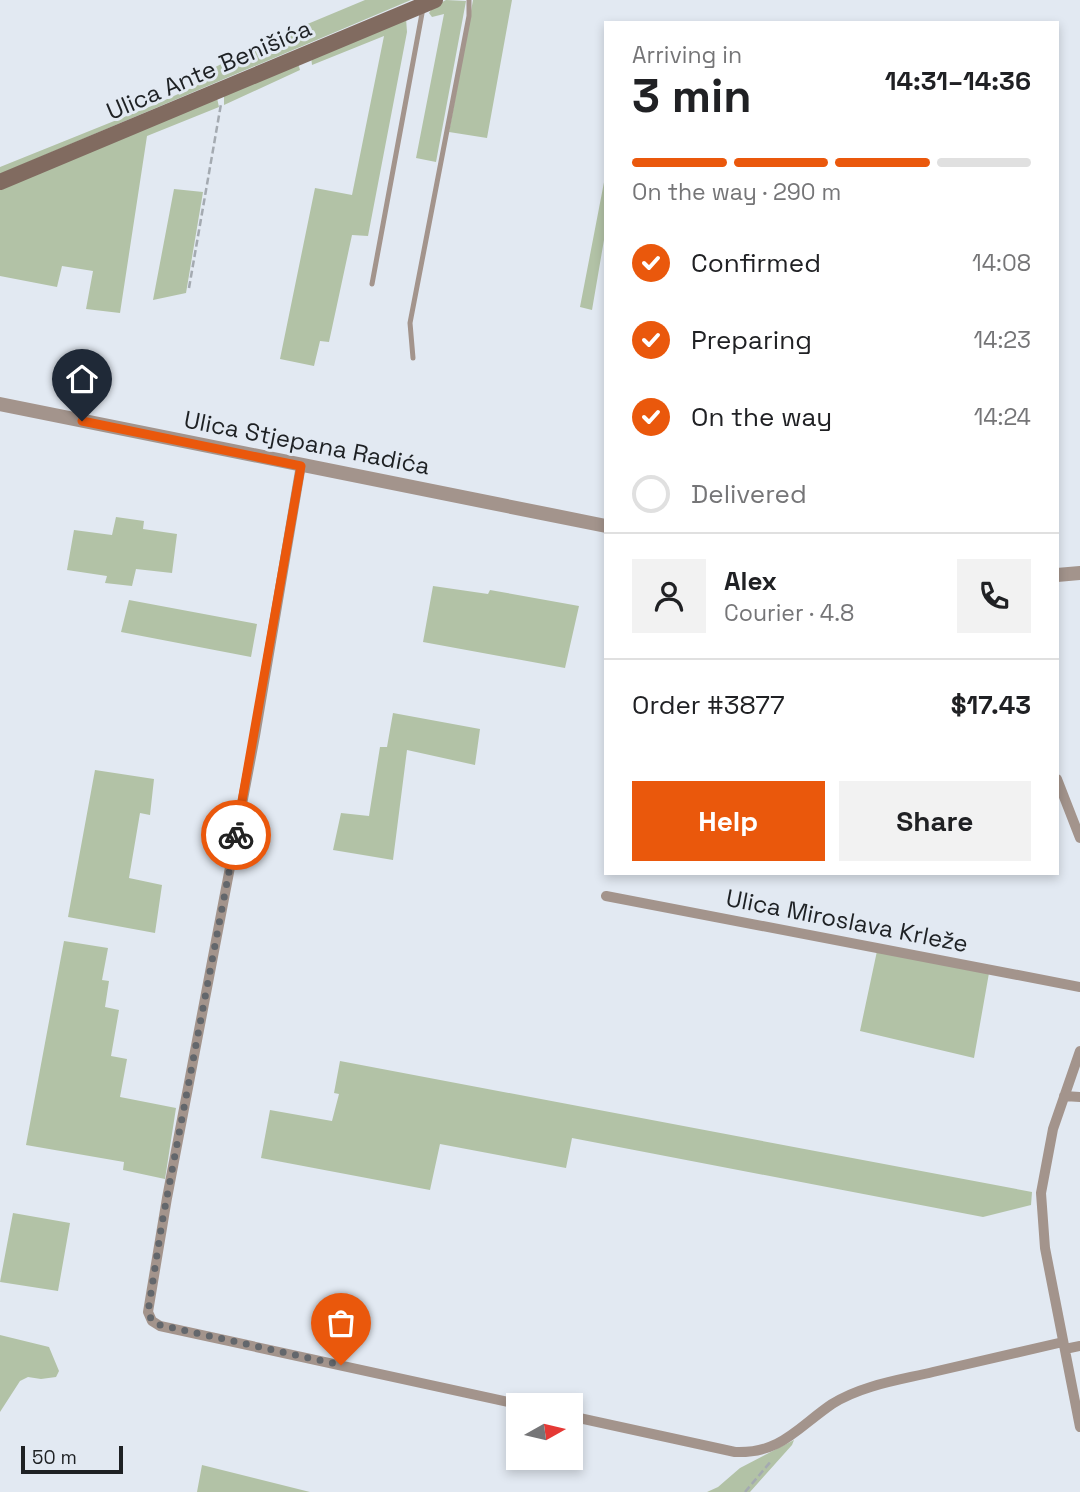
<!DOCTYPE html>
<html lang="en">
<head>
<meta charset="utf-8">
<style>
  :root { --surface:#fff; --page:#f2f2f2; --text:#202124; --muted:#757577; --line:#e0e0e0; --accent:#ea580c }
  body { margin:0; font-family:"Space Grotesk",sans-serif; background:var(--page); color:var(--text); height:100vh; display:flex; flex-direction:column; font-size:26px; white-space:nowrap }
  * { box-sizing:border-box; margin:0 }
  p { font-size:23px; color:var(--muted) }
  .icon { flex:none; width:38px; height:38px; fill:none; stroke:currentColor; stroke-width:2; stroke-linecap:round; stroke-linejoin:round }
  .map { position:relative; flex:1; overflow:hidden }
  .sheet { position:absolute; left:604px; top:21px; width:455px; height:854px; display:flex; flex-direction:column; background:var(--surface); border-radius:0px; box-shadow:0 4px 10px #0003 }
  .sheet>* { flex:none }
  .needle { width:46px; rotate:82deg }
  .fabs { position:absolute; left:506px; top:1393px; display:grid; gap:14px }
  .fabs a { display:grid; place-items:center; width:77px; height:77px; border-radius:0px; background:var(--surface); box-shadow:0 4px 10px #0003; font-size:35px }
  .scale { position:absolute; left:21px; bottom:18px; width:102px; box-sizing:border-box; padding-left:7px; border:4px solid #1e2124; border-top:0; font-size:19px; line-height:24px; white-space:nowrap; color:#1e2124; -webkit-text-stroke:5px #e2e9f2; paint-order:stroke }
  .pin { position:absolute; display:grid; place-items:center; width:60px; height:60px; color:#fff; margin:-72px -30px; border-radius:50% 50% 50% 0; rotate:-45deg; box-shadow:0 0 7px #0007 }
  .pin .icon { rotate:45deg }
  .courier { position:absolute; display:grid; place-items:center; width:70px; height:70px; margin:-35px; border:5px solid #ea580c; border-radius:50%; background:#fff; color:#222; box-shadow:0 2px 9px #0007 }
  .overview em { font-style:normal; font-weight:800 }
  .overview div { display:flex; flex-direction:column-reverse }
  .overview { display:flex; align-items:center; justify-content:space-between; height:119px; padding:0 28px }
  h1 { font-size:46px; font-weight:800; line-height:52px }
  .bar { display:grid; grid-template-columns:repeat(4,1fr); gap:10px 7px; align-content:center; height:84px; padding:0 28px }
  .bar i { height:9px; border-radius:5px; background:var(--line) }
  .bar .current { background:var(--accent) }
  .bar p { grid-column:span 4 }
  .line { display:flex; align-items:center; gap:18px; padding:0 28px; border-top:2px solid var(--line) }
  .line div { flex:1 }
  .round { display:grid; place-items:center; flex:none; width:74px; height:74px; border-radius:0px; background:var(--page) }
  ol { padding:0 28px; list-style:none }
  li { display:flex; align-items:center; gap:21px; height:77px }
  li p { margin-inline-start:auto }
  li .icon { padding:7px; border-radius:50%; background:var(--accent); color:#fff; stroke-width:4 }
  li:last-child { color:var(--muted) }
  li i { width:38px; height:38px; border:4px solid var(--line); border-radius:50% }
  .button { display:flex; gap:14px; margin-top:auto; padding:14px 28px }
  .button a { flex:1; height:80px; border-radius:0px; background:var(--accent); color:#fff; font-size:28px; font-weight:800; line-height:80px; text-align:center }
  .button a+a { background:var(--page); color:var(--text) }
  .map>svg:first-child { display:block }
  .green { fill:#b2c2a6 }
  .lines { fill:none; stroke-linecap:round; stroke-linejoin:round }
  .path { stroke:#a4aab1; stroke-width:2.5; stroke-dasharray:7 3.5; stroke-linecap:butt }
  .service { stroke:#a3948c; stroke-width:5 }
  .minor { stroke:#a3948c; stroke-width:10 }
  .tertiary { stroke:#a3948c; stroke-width:14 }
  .secondary { stroke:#816b60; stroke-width:16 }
  .done { stroke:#63676c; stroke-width:7; stroke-dasharray:0 12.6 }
  .route { stroke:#ea580c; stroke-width:9 }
  .labels { text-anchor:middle; stroke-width:6; stroke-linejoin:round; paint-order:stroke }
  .street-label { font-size:24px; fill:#1e2124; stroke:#e2e9f2 }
</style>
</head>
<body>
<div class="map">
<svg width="1080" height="1492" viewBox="0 0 1080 1492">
  <rect width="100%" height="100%" fill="#e2e9f2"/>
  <path class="green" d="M365 0H411L0 174V167L154 105 198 85 200 75 262 43Z
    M446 0 466 1 436 162 416 158 444 14 432 17 429 13 433 7Z
    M473 0H512L487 138 449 132Z
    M406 18 407 32 368 236 352 235 329 342 320 341 314 366 280 359 315 188 352 195 384 36 312 65 311 56Z
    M298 63 300 70 224 105V95Z
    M217 98 219 107 147 136 120 313 86 309 93 271 62 266 57 287 0 276V188Z
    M605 177V234L592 310 580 307Z
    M174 189 203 192 186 293 153 300Z
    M116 517 144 521 143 529 177 534 172 573 136 569 132 586 105 583 107 576 67 570 74 530 112 535Z
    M433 586 488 594 490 590 579 606 565 668 423 642Z
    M129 600 257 624 251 657 121 632Z
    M393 713 480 729 475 765 407 750 393 860 333 850 341 813 369 816 380 747H387Z
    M95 770 154 779 150 815 140 813 129 878 162 885 155 933 68 917Z
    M64 941 108 948 102 980 109 981 105 1007 119 1010 111 1056 127 1059 120 1097 176 1108 165 1179 123 1170 124 1162 26 1145Z
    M877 951 989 973 974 1058 860 1031Z
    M340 1061 1032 1192 1031 1205 983 1217 572 1138 566 1168 440 1144 430 1190 261 1158 270 1110 332 1121 339 1094 334 1093Z
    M13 1213 70 1223 58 1291 0 1282Z
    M0 1335 49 1347 59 1371 56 1377 41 1379 28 1377 20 1381 0 1412Z
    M794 1440 792 1445 750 1492H707L718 1487 740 1468Z
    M202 1465 310 1492H197Z"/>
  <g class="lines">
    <path class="path" d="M189 288 221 104
      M745 1492 772 1460"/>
    <path class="service" d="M372 284 423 8
      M413 358 410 323 469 16V0"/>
    <path class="minor" d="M301 465 255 736 167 1198 148 1312 152 1321 160 1326 522 1405
      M1057 779 1080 838
      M606 896 1080 987
      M1080 1051 1053 1129 1041 1193 1045 1248 1080 1427
      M1064 1096 1080 1097
      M1065 1349 1080 1346
      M570 1416 735 1452C781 1454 798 1427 832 1404 862 1385 900 1380 933 1372 977 1362 1020 1352 1063 1342"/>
    <path class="tertiary" d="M0 404 606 526
      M1057 575 1080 573"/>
    <path class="secondary" d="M0 182 435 0"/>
  </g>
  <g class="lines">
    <path class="done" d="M236 835 162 1223 148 1312 152 1321 160 1325 341 1365"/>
    <path class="route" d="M82 421 301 466 236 835"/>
  </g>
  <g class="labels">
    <g class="street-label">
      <text transform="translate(209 70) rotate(-23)" y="8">Ulica Ante Benišića</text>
      <text transform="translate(307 443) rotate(11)" y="8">Ulica Stjepana Radića</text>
      <text transform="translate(847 921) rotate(11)" y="8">Ulica Miroslava Krleže</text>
    </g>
  </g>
</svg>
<div class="fabs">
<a><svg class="needle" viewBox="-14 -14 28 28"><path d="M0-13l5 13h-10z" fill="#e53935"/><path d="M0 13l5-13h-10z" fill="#757577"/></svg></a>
</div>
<div class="scale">50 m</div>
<div class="pin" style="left:341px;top:1365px;background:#ea580c"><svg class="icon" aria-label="bag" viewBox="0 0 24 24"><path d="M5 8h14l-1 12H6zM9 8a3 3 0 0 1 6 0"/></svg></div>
<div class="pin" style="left:82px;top:421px;background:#1f2937"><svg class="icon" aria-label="home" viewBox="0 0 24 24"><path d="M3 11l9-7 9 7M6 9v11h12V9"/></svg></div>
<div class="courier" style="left:236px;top:835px"><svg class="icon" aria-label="bike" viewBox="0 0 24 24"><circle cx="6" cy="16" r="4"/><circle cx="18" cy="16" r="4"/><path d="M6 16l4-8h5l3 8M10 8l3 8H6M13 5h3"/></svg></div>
<section class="sheet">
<div class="overview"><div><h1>3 min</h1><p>Arriving in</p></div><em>14:31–14:36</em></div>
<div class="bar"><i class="current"></i><i class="current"></i><i class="current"></i><i></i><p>On the way · 290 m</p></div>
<ol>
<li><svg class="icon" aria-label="check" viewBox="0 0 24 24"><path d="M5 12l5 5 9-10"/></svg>Confirmed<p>14:08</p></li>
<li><svg class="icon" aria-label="check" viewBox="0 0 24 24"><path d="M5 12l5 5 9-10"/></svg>Preparing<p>14:23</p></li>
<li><svg class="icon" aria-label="check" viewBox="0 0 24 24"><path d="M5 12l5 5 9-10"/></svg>On the way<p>14:24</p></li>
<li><i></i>Delivered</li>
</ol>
<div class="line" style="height:126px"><a class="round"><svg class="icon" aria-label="person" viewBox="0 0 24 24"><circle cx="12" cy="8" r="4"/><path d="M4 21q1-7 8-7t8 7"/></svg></a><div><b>Alex</b><p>Courier · 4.8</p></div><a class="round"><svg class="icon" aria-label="phone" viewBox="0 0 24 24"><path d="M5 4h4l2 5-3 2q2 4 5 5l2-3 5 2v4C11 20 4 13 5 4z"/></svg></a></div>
<div class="line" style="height:91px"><div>Order #3877</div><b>$17.43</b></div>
<div class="button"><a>Help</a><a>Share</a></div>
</section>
</div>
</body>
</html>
